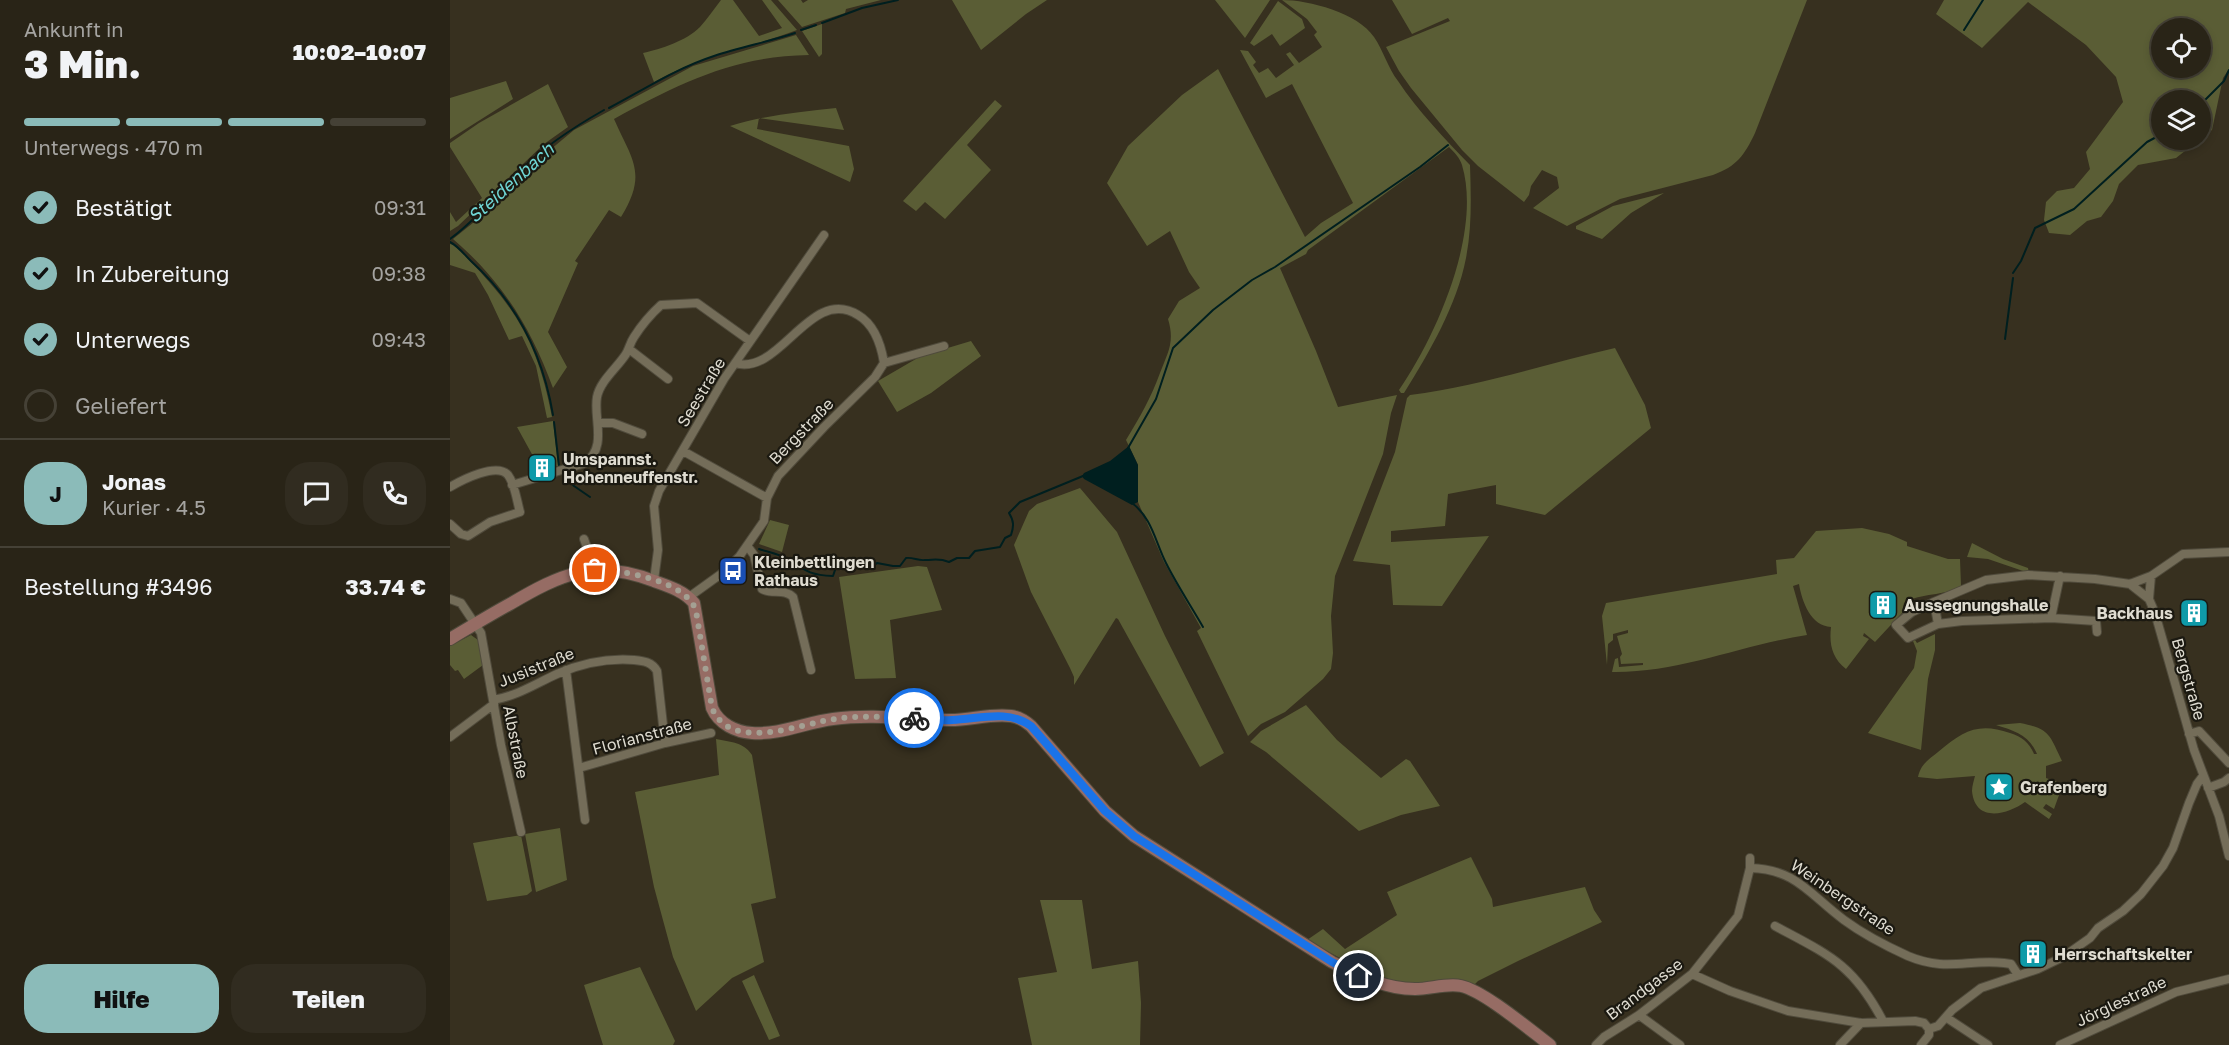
<!DOCTYPE html>
<html lang="de">
<head>
<meta charset="utf-8">
<style>
  :root { --surface:#292417; --page:#312c20; --text:#f1f3f6; --muted:#a5a4a1; --line:#454136; --accent:#8bbbb9 }
  body { margin:0; font-family:"Golos Text",sans-serif; background:var(--page); color:var(--text); height:100vh; display:flex; flex-direction:column; font-size:22px; white-space:nowrap }
  * { box-sizing:border-box; margin:0 }
  p { font-size:20px; color:var(--muted) }
  .icon { flex:none; width:33px; height:33px; fill:none; stroke:currentColor; stroke-width:2; stroke-linecap:round; stroke-linejoin:round }
  .map { position:relative; flex:1; overflow:hidden }
  .sheet { display:flex; flex-direction:column; background:var(--surface); width:450px }
  .sheet>* { flex:none }
  .tools { position:absolute; left:1701px; top:18px; display:grid; gap:12px }
  .tools a { display:grid; place-items:center; width:60px; height:60px; border-radius:50%; background:var(--surface); box-shadow:0 3px 9px #0003,0 0 0 2px var(--line); font-size:30px }
  .pin { position:absolute; display:grid; place-items:center; width:51px; height:51px; color:#fff; margin:-26px; border:3px solid #fff; border-radius:50%; box-shadow:0 2px 6px #0007 }
  .courier { position:absolute; display:grid; place-items:center; width:60px; height:60px; margin:-30px; border:4px solid #1a73e8; border-radius:50%; background:#fff; color:#222; box-shadow:0 2px 8px #0007 }
  .summary em { font-style:normal; font-weight:800 }
  .summary div { display:flex; flex-direction:column-reverse }
  .summary { display:flex; align-items:center; justify-content:space-between; height:102px; padding:0 24px }
  h1 { font-size:39px; font-weight:800; line-height:45px }
  .bar { display:grid; grid-template-columns:repeat(4,1fr); gap:9px 6px; align-content:center; height:72px; padding:0 24px }
  .bar i { height:8px; border-radius:4px; background:var(--line) }
  .bar .selected { background:var(--accent) }
  .bar p { grid-column:span 4 }
  .line { display:flex; align-items:center; gap:15px; padding:0 24px; border-top:2px solid var(--line) }
  .line div { flex:1 }
  .round { display:grid; place-items:center; flex:none; width:63px; height:63px; border-radius:24px; background:var(--page) }
  ol { padding:0 24px; list-style:none }
  li { display:flex; align-items:center; gap:18px; height:66px }
  li p { margin-inline-start:auto }
  li .icon { padding:6px; border-radius:50%; background:var(--accent); color:#111; stroke-width:4 }
  li:last-child { color:var(--muted) }
  li i { width:33px; height:33px; border:3px solid var(--line); border-radius:50% }
  .button { display:flex; gap:12px; margin-top:auto; padding:12px 24px }
  .button a { flex:1; height:69px; border-radius:24px; background:var(--accent); color:#111; font-size:24px; font-weight:800; line-height:69px; text-align:center }
  .button a+a { background:var(--page); color:var(--text) }
  main { display:flex; flex:1; min-height:0 }
  .map>svg:first-child { display:block }
  .green { fill:#5a5d35; fill-rule:evenodd }
  .water { fill:#001f1f }
  .lines { fill:none; stroke-linecap:round; stroke-linejoin:round }
  .stream { stroke:#001f1f; stroke-width:2 }
  .street-casing { stroke:#504b3c; stroke-width:10 }
  .secondary-casing { stroke:#504b3c; stroke-width:14 }
  .street { stroke:#746d59; stroke-width:8 }
  .secondary { stroke:#966c64; stroke-width:12 }
  .done { stroke:#a4a093; stroke-width:6; stroke-dasharray:0 10.8 }
  .route { stroke:#1a73e8; stroke-width:8 }
  .labels { text-anchor:middle; stroke-width:4.5; stroke-linejoin:round; paint-order:stroke }
  .street-label { font-size:16px; fill:#dfdcd1; stroke:#1b1911 }
  .poi-label { font-size:16px; font-weight:bold; fill:#dfdcd1; stroke:#1b1911; text-anchor:start }
  .water-label { font-size:18px; font-style:italic; fill:#6fd5d4; stroke:#1b1911 }
</style>
</head>
<body>
<main>
<section class="sheet">
<div class="summary"><div><h1>3 Min.</h1><p>Ankunft in</p></div><em>10:02–10:07</em></div>
<div class="bar"><i class="selected"></i><i class="selected"></i><i class="selected"></i><i></i><p>Unterwegs · 470 m</p></div>
<ol>
<li><svg class="icon" aria-label="check" viewBox="0 0 24 24"><path d="M5 12l5 5 9-10"/></svg>Bestätigt<p>09:31</p></li>
<li><svg class="icon" aria-label="check" viewBox="0 0 24 24"><path d="M5 12l5 5 9-10"/></svg>In Zubereitung<p>09:38</p></li>
<li><svg class="icon" aria-label="check" viewBox="0 0 24 24"><path d="M5 12l5 5 9-10"/></svg>Unterwegs<p>09:43</p></li>
<li><i></i>Geliefert</li>
</ol>
<div class="line" style="height:108px"><b class="round" style="background:var(--accent);color:#111">J</b><div><b>Jonas</b><p>Kurier · 4.5</p></div><a class="round"><svg class="icon" aria-label="chat" viewBox="0 0 24 24"><path d="M4 5h16v11H9l-5 4z"/></svg></a><a class="round"><svg class="icon" aria-label="phone" viewBox="0 0 24 24"><path d="M5 4h4l2 5-3 2q2 4 5 5l2-3 5 2v4C11 20 4 13 5 4z"/></svg></a></div>
<div class="line" style="height:78px"><div>Bestellung #3496</div><b>33.74 €</b></div>
<div class="button"><a>Hilfe</a><a>Teilen</a></div>
</section>
<div class="map">
<svg width="1779" height="1045" viewBox="0 0 1779 1045">
  <rect width="100%" height="100%" fill="#37301f"/>
  <path class="green" d="M271 0H283L309 36 332 28 312 0H321L347 30C297 49 251 55 204 82L193 53C211 49 236 41 250 27 257 19 264 9 271 0Z
    M328 0H351L353 3 358 0H431L396 9 395 13 352 27Z
    M502 0H597L576 14 531 50Z
    M765 0H820L795 38Z
    M832 0C859 0 908 13 924 37 933 50 938 68 948 81 968 111 995 139 1020 165 1021 196 1022 227 1016 258 1007 305 979 353 954 393H951L949 390C987 335 1032 232 1012 165 1010 158 1004 152 999 147L858 250 856 254 830 268 866 351 888 407 947 395 941 413 933 454 885 576 881 616 883 653 881 669 873 679 835 712 811 724 798 736 747 631 751 628 714 562 688 502V465L676 440C690 417 701 398 710 373 718 352 725 342 718 319L729 301 750 288 739 272 720 231 697 246 657 183 678 146 732 95 768 69 855 237 871 223 903 203 842 84 816 98 790 50 798 51 806 62 803 65 809 73 818 68 826 78 844 65 836 54 840 52 849 63 872 47 864 35 867 32 857 19Z
    M942 0H1357L1305 133C1294 156 1287 166 1263 175L1170 199 1117 226 1083 208 1109 188 1107 177 1092 170 1081 186 1079 195 1074 202 1028 166 1012 150 961 88 949 71 936 47 1000 21 998 18 962 34Z
    M1494 0H1779V69L1773 78 1762 130 1751 138 1750 100H1712V140H1749L1726 158 1688 165 1669 184 1663 201 1651 217 1637 221 1620 235 1599 233 1594 220 1596 202 1607 191 1624 188 1640 169 1636 152 1673 102 1666 77 1636 45 1578 2 1532 48 1486 14ZM1750 28V68H1712V28Z
    M828 1 852 19 855 28 830 46 822 34 804 46 800 43Z
    M372 24V54L369 57 352 31Z
    M346 35 359 55C284 56 228 84 164 119 182 160 198 173 171 217L159 210 125 261 128 263 98 332 117 367 103 388C81 328 53 282 3 239L29 218 94 155 124 130 243 66Z
    M56 81 63 99 0 139V98Z
    M98 84 118 127 94 144 8 226 0 231V212L6 222 32 198 0 147V143L29 123Z
    M545 100 552 106 517 145 541 170 495 219 475 202 466 211 453 201Z
    M386 108 394 130 309 118 307 129 399 146 404 169 400 182 280 126C315 115 350 112 386 108Z
    M1214 193 1181 213 1152 239 1126 229V226L1163 206Z
    M0 244 4 245C61 301 87 337 102 417L97 418 86 366 72 336 59 340 38 295 25 273 0 265Z
    M521 341 531 356 481 393 447 412 428 381 471 356Z
    M1165 348 1195 405 1201 428 1095 515 1046 504V485L998 494 995 526 941 531V542L1039 536 992 606 943 605 940 565 903 561 945 452 957 398 960 395C1030 386 1096 364 1165 348Z
    M103 421 108 466 93 469 91 466 89 467 67 427Z
    M630 488 667 532 715 636 774 753 750 767 668 619 666 618 624 685V677L620 668 581 592 564 545 579 511 587 504Z
    M320 520 339 525 332 552 309 544Z
    M1412 528 1439 534 1457 542V546L1498 559H1510L1511 586C1493 597 1472 592 1454 603L1452 613 1425 642 1414 633 1413 636 1419 639 1396 669C1382 658 1379 644 1381 627 1361 626 1352 602 1349 584L1343 586 1357 635C1291 645 1230 673 1162 672L1165 659 1168 658 1169 667 1193 665V663L1171 664 1170 657 1172 654 1167 636 1178 633V630L1163 634V640L1158 644 1157 665 1152 616 1156 603 1327 574 1326 560 1344 558 1366 531Z
    M1522 543 1553 559 1578 568 1579 573 1538 559 1517 557Z
    M468 566 477 567 492 610 440 620 446 678 405 679 389 577Z
    M1485 634V650L1478 679 1471 750 1418 733 1464 668 1467 651 1463 641 1465 640 1467 643Z
    M21 635 28 640 33 665 14 679 8 670 5 671 0 665V646Z
    M856 705 887 740 931 778 956 759 960 761 990 806 951 815 909 831 816 752 800 742 811 731Z
    M1570 723C1600 729 1599 734 1612 761L1596 766V778L1613 784 1604 809 1596 804 1593 808 1602 814 1599 819 1575 802C1557 815 1525 823 1522 791 1522 786 1524 780 1525 776L1487 779 1468 777C1471 764 1478 760 1488 752 1513 731 1528 722 1560 733 1572 737 1579 742 1584 754H1587C1579 735 1565 731 1546 725Z
    M266 739C280 742 294 742 302 755L326 898 301 904 314 962 282 978 246 1011 223 957 204 887 185 792 269 775Z
    M110 828 117 880 86 892 75 834Z
    M71 835 82 891 77 895 37 901 23 843Z
    M1021 857 1042 899 1043 907 1135 887 1144 910 1152 922 1068 961 1028 981 1023 986 956 983 921 975 857 940 873 929 895 949 947 915 937 892Z
    M590 900H632L642 969 688 961 691 1003 690 1045H582L568 978 607 972Z
    M190 967 225 1041 223 1045H153L134 985Z
    M304 975 330 1036 319 1040 292 981Z"/>
  <path class="water" d="M679 446 688 465V502L682 505 634 479 632 476 634 473 660 461Z"/>
  <g class="lines">
    <path class="stream" d="M372 23 412 8 448 0
      M351 30 366 25
      M1514 30 1533 0
      M1750 105 1774 81 1779 70
      M159 108C193 90 227 68 264 56 290 47 318 42 345 33
      M0 239C27 219 47 193 70 170 95 146 124 127 154 110
      M0 242C8 246 14 254 21 261 66 302 93 355 103 415
      M1563 273 1571 261 1585 228 1624 209 1697 142 1712 134
      M1555 339 1563 278
      M104 422 109 466
      M678 448 706 399 723 348 763 310 802 280 825 267 970 167 998 145
      M113 473 124 486 140 497
      M682 503C702 518 705 541 716 563 727 585 741 606 753 627
      M309 549C318 552 330 554 337 559 356 571 360 575 383 576L386 567 391 563 420 569 427 563 443 566H450L456 558C463 557 468 561 475 560 485 560 489 558 499 562L507 558H519L525 551 550 547 555 538 561 535C564 526 564 521 559 513L570 502 633 476"/>
    <g class="street-casing">
      <path id="street" d="M179 349 218 379
        M285 363C330 377 360 285 408 315 425 325 431 344 434 363
        M434 363 494 346
        M149 423H163L192 434
        M233 451 317 498
        M62 485 135 463C158 447 143 418 147 397 150 381 167 368 176 354 179 349 180 343 184 337 191 326 201 314 211 305L247 303 300 341
        M0 487C12 480 47 462 58 475 65 484 67 502 70 512L40 522 18 536 11 534 0 524
        M134 539 145 570
        M298 547 304 555 312 589C322 595 334 588 343 597L361 670
        M204 580 208 550 204 506 209 491 274 379 374 235
        M1680 584 1699 599 1705 613 1744 750 1769 816 1779 856
        M239 597 271 574 289 557 314 521 317 498 328 476 374 427 425 377 434 363
        M0 599 11 603 31 633 51 745 71 832
        M1699 599 1701 576
        M1484 602 1462 612 1446 625 1458 638 1488 624 1512 621 1601 618 1646 621 1647 632
        M1601 618 1610 576
        M1488 624 1484 602 1536 580 1578 575 1645 579 1680 584 1701 576 1733 554 1779 552
        M116 670 135 820
        M43 700C67 696 85 684 107 674 132 663 157 658 184 660 194 661 202 662 207 671L215 743
        M1739 734 1749 731 1779 763
        M0 737 44 704
        M129 768 215 743 261 733
        M1758 788 1774 782 1779 778
        M1300 868C1346 869 1360 895 1394 920 1413 934 1436 946 1458 956 1496 972 1517 959 1554 963L1561 964 1568 975
        M1325 926C1379 955 1403 964 1433 1021
        M1242 974 1280 991 1338 1011 1411 1023 1465 1021 1474 1023 1479 1029
        M1189 1015 1230 1045
        M1497 1018 1538 1045
        M1479 1029 1488 1026 1502 1010 1531 988 1588 969 1613 957 1640 938 1648 928 1673 911 1691 894 1713 866 1723 848 1739 803 1747 784 1753 776
        M1146 1045 1154 1037 1189 1015 1242 974 1288 916 1300 868V858
        M1390 1045 1411 1023
        M1471 1045 1479 1035V1029
        M1610 1045 1726 992 1779 979"/>
    </g>
    <g class="secondary-casing">
      <path id="secondary" d="M0 639C20 627 40 615 60 604 111 574 145 558 204 581 218 586 234 591 244 603L262 708C269 724 286 732 302 733 330 735 357 722 383 719 421 714 459 719 497 720 518 721 540 713 561 716 569 717 575 721 581 726L655 811 684 836 882 962C908 975 935 989 965 989 980 989 997 983 1011 986 1034 991 1080 1030 1100 1045"/>
    </g>
    <use href="#street" class="street"/>
    <use href="#secondary" class="secondary"/>
  </g>
  <g class="lines">
    <path class="done" d="M145 570C173 570 237 581 246 611L262 708C281 754 351 723 385 719 411 715 438 717 464 718"/>
    <path class="route" d="M464 718C476 719 489 721 502 720 530 719 557 709 581 726L655 811 684 836 882 962 909 976"/>
  </g>
  <defs>
    <g id="building-square" transform="scale(1.5)"><rect x="-9" y="-9" width="18" height="18" rx="4" fill="#0f9aa8" stroke="#1b1911"/><path d="M-4-6H4V6H1V3H-1V6H-4ZM-2.5-4.3h1.7v1.8h-1.7ZM.8-4.3h1.7v1.8H.8ZM-2.5-1h1.7V.8h-1.7ZM.8-1h1.7V.8H.8Z" fill="#fff"/></g>
    <g id="bus-square" transform="scale(1.5)"><rect x="-9" y="-9" width="18" height="18" rx="4" fill="#1a4fb4" stroke="#1b1911"/><path d="M-5-6H5V4H4V6H2V4H-2V6H-4V4H-5ZM-3.5-4V0h7V-4ZM-3.5 1.2v1.5H-2V1.2ZM2 1.2v1.5H3.5V1.2Z" fill="#fff"/></g>
    <g id="sight-square" transform="scale(1.5)"><rect x="-9" y="-9" width="18" height="18" rx="4" fill="#0f9aa8" stroke="#1b1911"/><path d="M0-6L1.8-2.2L6-1.7L2.9 1.2L3.7 5.4L0 3.3L-3.7 5.4L-2.9 1.2L-6-1.7L-1.8-2.2Z" fill="#fff"/></g>
  </defs>
  <g fill-rule="evenodd">
    <use href="#building-square" x="92" y="468"/>
    <use href="#bus-square" x="283" y="571"/>
    <use href="#building-square" x="1433" y="605"/>
    <use href="#building-square" x="1744" y="613"/>
    <use href="#sight-square" x="1549" y="787"/>
    <use href="#building-square" x="1583" y="954"/>
  </g>
  <g class="labels">
    <g class="street-label">
      <text transform="translate(251 392) rotate(-59)" y="6">Seestraße</text>
      <text transform="translate(351 431) rotate(-46)" y="6">Bergstraße</text>
      <text transform="translate(86 667) rotate(-22)" y="6">Jusistraße</text>
      <text transform="translate(1739 679) rotate(74)" y="6">Bergstraße</text>
      <text transform="translate(192 736) rotate(-15)" y="6">Florianstraße</text>
      <text transform="translate(66 742) rotate(79)" y="6">Albstraße</text>
      <text transform="translate(1393 897) rotate(34)" y="6">Weinbergstraße</text>
      <text transform="translate(1194 989) rotate(-37)" y="6">Brandgasse</text>
      <text transform="translate(1671 1001) rotate(-25)" y="6">Jörglestraße</text>
    </g>
    <g class="poi-label">
      <text x="113" y="465">Umspannst.<tspan x="113" dy="18">Hohenneuffenstr.</tspan></text>
      <text x="304" y="568">Kleinbettlingen<tspan x="304" dy="18">Rathaus</tspan></text>
      <text x="1454" y="611">Aussegnungshalle</text>
      <text x="1723" y="619" text-anchor="end">Backhaus</text>
      <text x="1570" y="793">Grafenberg</text>
      <text x="1604" y="960">Herrschaftskelter</text>
    </g>
    <g class="water-label">
      <text transform="translate(61 183) rotate(-42)" y="6">Steidenbach</text>
    </g>
  </g>
</svg>
<div class="tools">
<a><svg class="icon" aria-label="locate" viewBox="0 0 24 24"><circle cx="12" cy="12" r="6"/><path d="M12 2v4M12 18v4M2 12h4M18 12h4"/></svg></a>
<a><svg class="icon" aria-label="layers" viewBox="0 0 24 24"><path d="M12 4l9 5-9 5-9-5zM3 14l9 5 9-5"/></svg></a>
</div>
<div class="pin" style="left:145px;top:570px;background:#ea580c"><svg class="icon" aria-label="bag" viewBox="0 0 24 24"><path d="M5 8h14l-1 12H6zM9 8a3 3 0 0 1 6 0"/></svg></div>
<div class="pin" style="left:909px;top:976px;background:#1f2937"><svg class="icon" aria-label="home" viewBox="0 0 24 24"><path d="M3 11l9-7 9 7M6 9v11h12V9"/></svg></div>
<div class="courier" style="left:464px;top:718px"><svg class="icon" aria-label="bike" viewBox="0 0 24 24"><circle cx="6" cy="16" r="4"/><circle cx="18" cy="16" r="4"/><path d="M6 16l4-8h5l3 8M10 8l3 8H6M13 5h3"/></svg></div>
</div>
</main>
</body>
</html>
